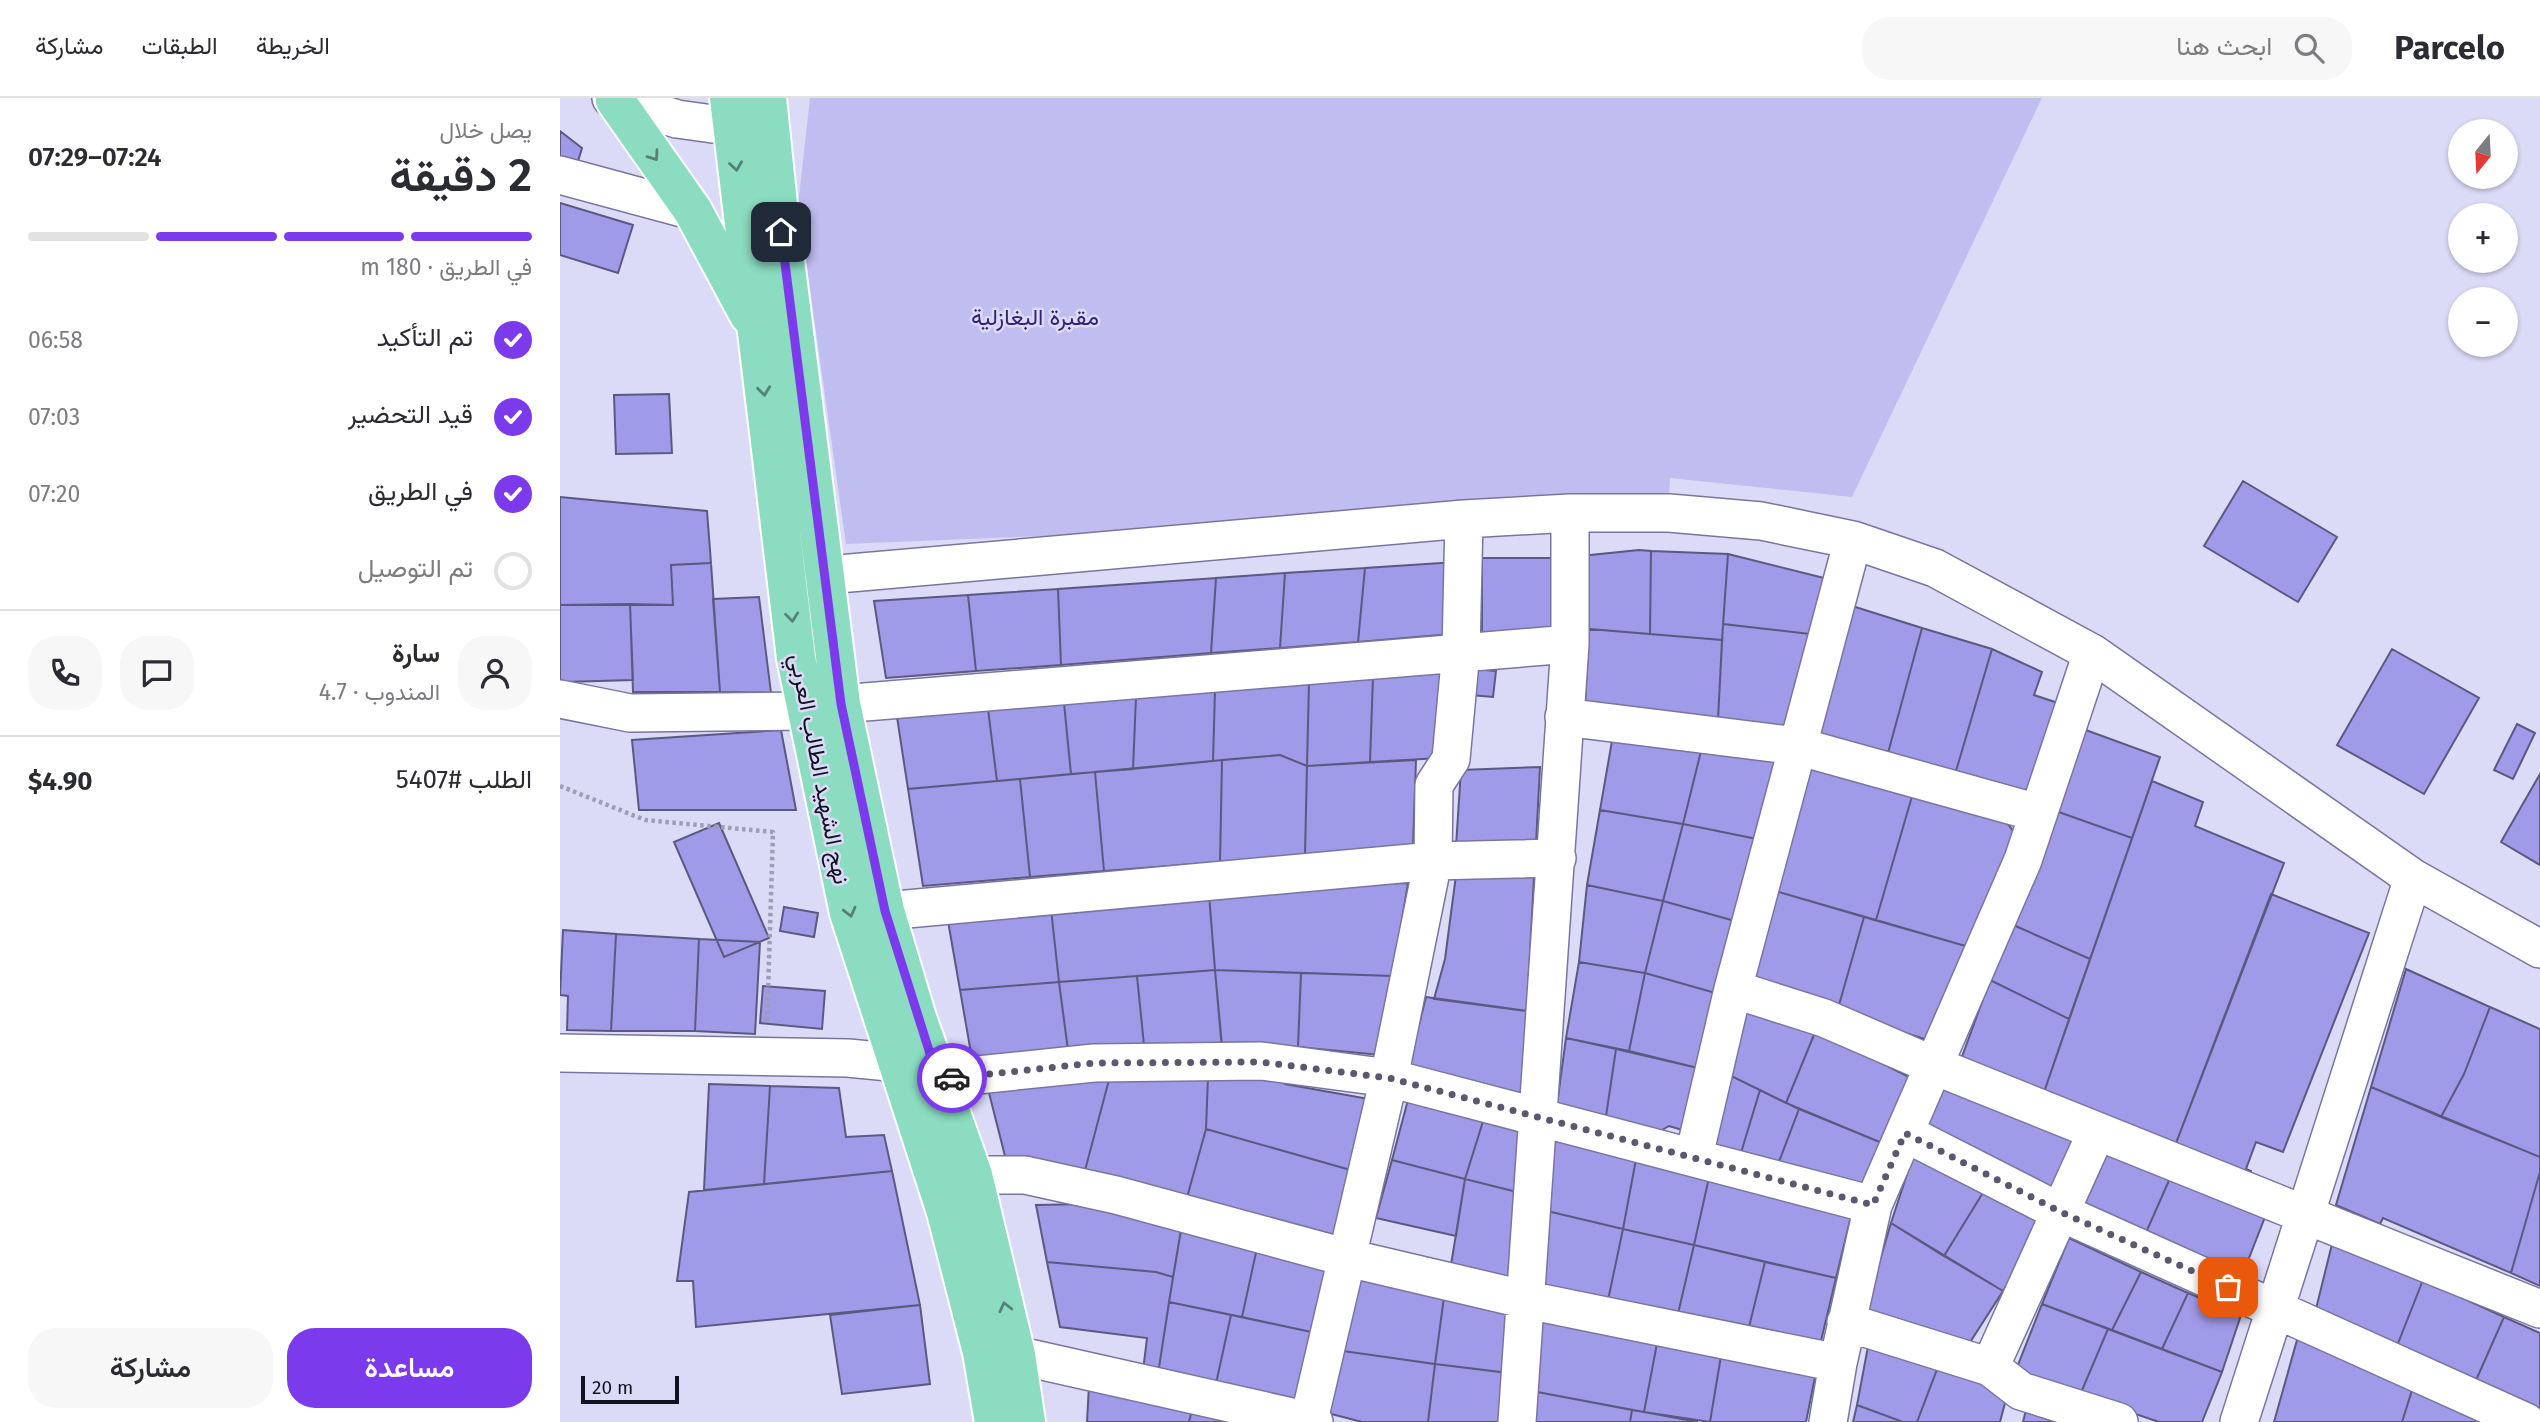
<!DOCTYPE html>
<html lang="ar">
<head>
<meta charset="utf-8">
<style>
  :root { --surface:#fff; --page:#f7f7f7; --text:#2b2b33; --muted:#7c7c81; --line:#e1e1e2; --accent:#7c3aed }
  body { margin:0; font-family:"Fira Sans",Vazirmatn,sans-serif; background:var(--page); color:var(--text); direction:rtl; height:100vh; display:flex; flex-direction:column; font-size:26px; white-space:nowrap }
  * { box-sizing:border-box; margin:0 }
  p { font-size:23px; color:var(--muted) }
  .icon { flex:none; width:38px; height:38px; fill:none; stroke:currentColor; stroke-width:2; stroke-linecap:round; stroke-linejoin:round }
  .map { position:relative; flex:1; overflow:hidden; direction:ltr }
  .drawer { display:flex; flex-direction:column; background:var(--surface); width:560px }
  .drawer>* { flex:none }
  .needle { width:46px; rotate:198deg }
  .controls { position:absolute; left:1888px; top:21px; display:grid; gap:14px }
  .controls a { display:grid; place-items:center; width:70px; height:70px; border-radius:50%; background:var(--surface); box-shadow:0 2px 5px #0004; font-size:35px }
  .scale { position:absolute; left:21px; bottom:18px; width:98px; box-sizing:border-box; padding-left:7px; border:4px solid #131222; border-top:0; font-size:19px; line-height:24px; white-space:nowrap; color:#131222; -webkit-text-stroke:5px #dcdbf7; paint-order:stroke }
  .pin { position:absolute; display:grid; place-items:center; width:60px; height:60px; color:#fff; margin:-30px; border-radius:14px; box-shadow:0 4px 10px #0006 }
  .courier { position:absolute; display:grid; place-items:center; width:70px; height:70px; margin:-35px; border:5px solid #7c3aed; border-radius:50%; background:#fff; color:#222; box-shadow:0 2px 9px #0007 }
  .headline em { font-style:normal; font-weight:600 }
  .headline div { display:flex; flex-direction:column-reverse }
  .headline { display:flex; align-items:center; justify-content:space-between; height:119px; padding:0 28px }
  h1 { font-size:46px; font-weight:600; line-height:52px }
  .bar { display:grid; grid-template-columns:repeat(4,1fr); gap:10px 7px; align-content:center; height:84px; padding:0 28px }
  .bar i { height:9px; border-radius:5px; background:var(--line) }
  .bar .active { background:var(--accent) }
  .bar p { grid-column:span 4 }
  .line { display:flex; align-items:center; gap:18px; padding:0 28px; border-top:2px solid var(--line) }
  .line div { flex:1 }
  .round { display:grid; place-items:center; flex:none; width:74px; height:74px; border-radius:28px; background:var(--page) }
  ol { padding:0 28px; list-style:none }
  li { display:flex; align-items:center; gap:21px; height:77px }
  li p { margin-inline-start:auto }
  li .icon { padding:7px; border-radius:50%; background:var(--accent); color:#fff; stroke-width:4 }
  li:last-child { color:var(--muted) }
  li i { width:38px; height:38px; border:4px solid var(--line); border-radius:50% }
  .action { display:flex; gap:14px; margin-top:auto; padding:14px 28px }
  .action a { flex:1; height:80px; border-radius:28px; background:var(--accent); color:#fff; font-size:28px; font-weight:600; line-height:80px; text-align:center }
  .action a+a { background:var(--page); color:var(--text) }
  header { display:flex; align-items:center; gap:42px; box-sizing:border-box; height:98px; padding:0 35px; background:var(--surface); border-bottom:2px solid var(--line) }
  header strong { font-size:33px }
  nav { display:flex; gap:38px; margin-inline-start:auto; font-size:24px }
  .search { width:490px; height:63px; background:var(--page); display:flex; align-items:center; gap:18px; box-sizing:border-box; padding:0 24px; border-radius:28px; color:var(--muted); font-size:26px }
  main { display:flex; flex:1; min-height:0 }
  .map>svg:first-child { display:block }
  .green { fill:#c0bef0 }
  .building { fill:#a09be8; stroke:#5b5981; stroke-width:2 }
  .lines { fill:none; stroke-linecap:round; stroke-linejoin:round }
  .minor-casing { stroke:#7876a0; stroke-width:40 }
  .major-casing { stroke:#fff; stroke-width:42 }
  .path { stroke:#9e9db5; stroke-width:4.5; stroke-dasharray:3.5 3.5; stroke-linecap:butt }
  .minor { stroke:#fff; stroke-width:37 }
  .major { stroke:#8bdcc1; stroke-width:38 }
  .oneway { stroke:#558179 }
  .done { stroke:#59586d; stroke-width:7; stroke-dasharray:0 12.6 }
  .route { stroke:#7c3aed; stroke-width:9 }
  .labels { text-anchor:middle; stroke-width:5; stroke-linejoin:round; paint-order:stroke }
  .park-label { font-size:23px; fill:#342078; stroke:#dcdbf7 }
  .street-label { font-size:23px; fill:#131222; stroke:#dcdbf7 }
</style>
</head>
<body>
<header>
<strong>Parcelo</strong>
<div class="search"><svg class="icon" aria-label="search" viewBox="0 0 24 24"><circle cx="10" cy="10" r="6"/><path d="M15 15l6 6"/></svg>ابحث هنا</div>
<nav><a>الخريطة</a><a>الطبقات</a><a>مشاركة</a></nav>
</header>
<main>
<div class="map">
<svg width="1980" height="1324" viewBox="0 0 1980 1324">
  <rect width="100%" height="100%" fill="#dcdbf7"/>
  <path class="green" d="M250 0H1482L1292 399 1110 380 1109 403 904 421 286 446 238 107Z"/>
  <path class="building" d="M0 33 22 50 15 73 0 69Z
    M0 105 73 127 58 175 0 157Z
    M109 296 112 355 56 356 54 297Z
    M1683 383 1777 439 1738 504 1644 448Z
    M0 399 147 413 151 465 111 467 113 507H0Z
    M1079 452 1091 453 1090 536 1018 530 1021 458Z
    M1091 453 1168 456 1162 542 1090 536Z
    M1168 456 1264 480 1250 536 1163 526Z
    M922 460H996V537H922Z
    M896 464 892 536 798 544 805 470Z
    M151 465 160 594H73L70 506 113 507 111 467Z
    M805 470 798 544 720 550 725 475Z
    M725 475 720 550 651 555 656 480Z
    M656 480 651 555 501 567 498 491Z
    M498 491 501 567 416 573 408 497Z
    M408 497 416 573 326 580 314 503Z
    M199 499 211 595 160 594 153 501Z
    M70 506 73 582 4 584 0 581V507Z
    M1289 507 1362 530 1328 655 1253 635Z
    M1163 526 1250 536 1227 628 1158 621Z
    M1362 530 1432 551 1396 673 1328 655Z
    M1029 531 1162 542 1158 621 1025 608Z
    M1432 551 1482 574 1474 597 1501 606 1473 695 1396 673Z
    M1832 551 1919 600 1864 696 1777 647Z
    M914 571 936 573 933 599 911 597Z
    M886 572 880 660 810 664 813 579Z
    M813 579 810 664 747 668 749 584Z
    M749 584 747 668 720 657 653 663 655 592Z
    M655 592 653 663 573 671 576 599Z
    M576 599 573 671 511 676 504 605Z
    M504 605 511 676 437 683 428 611Z
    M428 611 437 683 348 691 337 619Z
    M1957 626 1975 635 1953 681 1934 672Z
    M1523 631 1600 659 1572 740 1493 712Z
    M221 632 236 712H79L72 642Z
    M1053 637 1142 649 1123 726 1040 712Z
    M1142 649 1218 659 1197 741 1123 726Z
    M720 657 747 668 745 757 660 764 662 662Z
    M662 662 660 764 544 773 535 674Z
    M856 662 853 748 745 757 747 668Z
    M1248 666 1353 695 1316 822 1212 792Z
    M980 669 976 745 896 748 901 672Z
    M535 674 544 773 470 779 460 681Z
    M1980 676V767L1941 744Z
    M460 681 470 779 363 788 348 691Z
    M1592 683 1643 704 1635 728 1724 765 1613 1053 1482 1000Z
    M1353 695 1442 719 1458 739 1409 849 1316 822Z
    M1040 712 1123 726 1103 803 1027 787Z
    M1493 712 1572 740 1530 861 1451 826Z
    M159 725 209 840 164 859 114 744Z
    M1123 726 1197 741 1175 823 1103 803Z
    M896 777 974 779 967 913 874 901 885 861Z
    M848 785 833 878 655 872 649 796 782 786Z
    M1027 787 1103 803 1085 875 1019 864Z
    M1212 792 1304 819 1277 914 1186 885Z
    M649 796 655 872 499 884 491 811Z
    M1711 796 1809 835 1723 1054 1696 1044 1686 1071 1691 1073 1688 1083 1613 1053Z
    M1103 803 1175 823 1159 896 1085 875Z
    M224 809 258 815 254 839 220 833Z
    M491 811 499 884 400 892 388 823Z
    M1304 819 1409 849 1368 942 1277 914Z
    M1451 826 1530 861 1509 921 1430 882Z
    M3 832 56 836 51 933 7 932 8 898 0 897Z
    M56 836 139 841 135 933H51Z
    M139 841 200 844 195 936 135 933Z
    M1019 864 1085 875 1069 953 1006 940Z
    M1846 871 1930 909 1904 976 1881 1019 1811 989Z
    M655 872 741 875 738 949 662 952Z
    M655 872 662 948 584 947 577 878Z
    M741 875 833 878 820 957 738 949Z
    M1085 875 1159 896 1142 971 1069 953Z
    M577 878 584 947 508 952 499 884Z
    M1430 882 1509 921 1482 1000 1399 967Z
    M499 884 508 952 412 961 400 892Z
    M203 888 265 893 262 931 200 925Z
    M866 899 967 913 962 1001 848 971Z
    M1180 904 1256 932 1226 1005 1161 973Z
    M1930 909 1980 931V1059L1881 1019 1904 976Z
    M1256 932 1353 981 1322 1045 1226 1005Z
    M1006 940 1056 951 1045 1025 996 1014Z
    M1056 951 1142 971 1129 1034 1109 1028 1095 1036 1045 1025Z
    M1161 973 1200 992 1180 1058 1144 1048Z
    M550 978 648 979 646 1031 626 1103 523 1080Z
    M550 978 523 1080 501 1067 445 1058 426 983Z
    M648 979H720L725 986 809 1001 794 1073 646 1031Z
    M1382 981 1523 1039 1496 1099 1361 1033Z
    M149 986 210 988 204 1086 144 1092Z
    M210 988 279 990 286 1039 324 1037 332 1073 204 1086Z
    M1811 989 1980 1059V1074L1951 1175 1823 1120 1820 1126 1776 1107Z
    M1200 992 1239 1011 1217 1069 1180 1058Z
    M849 998 925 1017 905 1081 832 1062Z
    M1239 1011 1322 1045 1300 1092 1217 1069Z
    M925 1017 961 1026 957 1094 905 1081Z
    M646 1031 794 1073 780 1144 626 1103Z
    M993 1033 1077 1056 1063 1131 987 1113Z
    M1549 1051 1611 1078 1584 1139 1522 1112Z
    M1354 1055 1424 1093 1384 1158 1331 1125Z
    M1077 1056 1150 1075 1134 1147 1063 1131Z
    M832 1062 905 1081 896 1138 816 1120Z
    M332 1073 360 1207 136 1229 133 1183H117L129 1094Z
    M1980 1074V1188L1951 1175Z
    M1150 1075 1292 1114 1276 1180 1134 1147Z
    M1611 1078 1705 1119 1680 1183 1584 1139Z
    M905 1081 957 1094 952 1189 890 1173Z
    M1424 1093 1485 1127 1443 1193 1384 1158Z
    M528 1106 621 1132 613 1179 596 1174 487 1164 476 1107Z
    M987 1113 1063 1131 1047 1207 983 1195Z
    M1331 1125 1443 1193 1405 1252 1304 1216Z
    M1063 1131 1134 1147 1117 1220 1047 1207Z
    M621 1132 697 1150 682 1219 609 1204Z
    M1509 1140 1581 1174 1552 1232 1482 1206Z
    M1773 1142 1863 1182 1835 1253 1755 1215Z
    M1134 1147 1205 1164 1188 1233 1117 1220Z
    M697 1150 773 1169 756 1235 682 1219Z
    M487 1164 596 1174 613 1179 598 1276 583 1273 587 1240 500 1229Z
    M1205 1164 1276 1180 1260 1247 1188 1233Z
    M1581 1174 1628 1195 1602 1251 1552 1232Z
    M795 1180 884 1199 875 1266 776 1252Z
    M1863 1182 1944 1219 1913 1289 1835 1253Z
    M1628 1195 1681 1217 1662 1274 1602 1251Z
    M884 1199 952 1214 948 1275 875 1266Z
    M609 1204 671 1217 655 1290 598 1276Z
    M1482 1206 1548 1231 1520 1297 1456 1272Z
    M360 1207 370 1286 282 1296 270 1217Z
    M671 1217 756 1235 740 1300 727 1307 655 1290Z
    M977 1219 1098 1240 1084 1314 972 1293Z
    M1944 1219 1980 1235V1320L1913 1289Z
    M1548 1231 1662 1274 1642 1324H1599L1520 1297Z
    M1739 1235 1854 1286 1842 1324H1714Z
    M1098 1240 1162 1252 1150 1324 1084 1314Z
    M1309 1243 1379 1266 1357 1324H1343L1297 1307Z
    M776 1252 875 1266 868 1324H802L760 1313Z
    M1162 1252 1257 1269 1246 1324H1150Z
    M875 1266 948 1275 944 1324H868Z
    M1379 1266 1449 1290 1440 1324H1357Z
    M1854 1286 1937 1324H1842Z
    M529 1287 632 1312 629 1324H527Z
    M972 1293 1072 1312 1070 1324H969Z
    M1297 1307 1343 1324H1293Z
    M1467 1308 1517 1324H1463Z
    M632 1312 679 1324H629Z
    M1072 1312 1084 1314 1138 1324H1070Z"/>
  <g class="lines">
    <g class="minor-casing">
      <path id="minor" d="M51 0 117 21 203 33
        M0 77 133 113
        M233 480 904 421 1010 415H1109L1201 423 1293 442 1375 470 1532 555 1853 780 1980 851
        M0 601 70 615 246 613
        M281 606 1010 546
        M1004 619 1237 648 1478 715
        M325 813 873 763 997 760
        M1173 891 1264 920 1375 968 1980 1211
        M0 955 288 960 339 965 378 981 534 965 701 963 829 980 1313 1107
        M1345 1035 1502 1115 1966 1324
        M1134 1058 1173 891 1293 442
        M413 1077H465L556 1097 788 1160 967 1202 1278 1265
        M1286 1224 1430 1269 1461 1293 1559 1324
        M427 1255 456 1257 754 1324
        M1430 1269 1537 1033
        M749 1322 829 980 873 763 874 687 891 661 901 553 904 421
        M957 1324 1010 546V415
        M1268 1324 1278 1265 1313 1107 1463 762 1532 555
        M1679 1324 1853 780"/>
    </g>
    <g class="major-casing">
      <path id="major" d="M169 0 236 560 289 815 386 1114 422 1254 434 1324
        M207 0 218 107 281 606 325 813 357 920 413 1077 456 1257 466 1324
        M55 2 133 113 189 217"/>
    </g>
    <path class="path" d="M0 688 85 722 213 734 207 926"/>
    <use href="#minor" class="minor"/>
    <use href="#major" class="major"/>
  </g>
  <defs><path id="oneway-chevron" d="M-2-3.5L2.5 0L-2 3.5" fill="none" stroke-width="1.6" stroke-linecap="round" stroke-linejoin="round" transform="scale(1.75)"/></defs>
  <g class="oneway">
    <use href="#oneway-chevron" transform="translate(94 58) rotate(55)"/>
    <use href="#oneway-chevron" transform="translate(176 68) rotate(82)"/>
    <use href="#oneway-chevron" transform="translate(204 293) rotate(83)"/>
    <use href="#oneway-chevron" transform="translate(232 519) rotate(84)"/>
    <use href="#oneway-chevron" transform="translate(290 814) rotate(76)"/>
    <use href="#oneway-chevron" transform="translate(445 1209) rotate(-103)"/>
  </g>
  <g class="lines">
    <path class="done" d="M392 980 534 965 701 964 829 980 1313 1107 1345 1035 1503 1115 1668 1189"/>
    <path class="route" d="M221 134 281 606 325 813 378 981 392 980"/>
  </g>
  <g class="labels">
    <g class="park-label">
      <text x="475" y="227">مقبرة البغازلية</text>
    </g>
    <g class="street-label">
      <text transform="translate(260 671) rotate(79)" y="8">نهج الشهيد الطالب العربي</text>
    </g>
  </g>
</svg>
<div class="controls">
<a><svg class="needle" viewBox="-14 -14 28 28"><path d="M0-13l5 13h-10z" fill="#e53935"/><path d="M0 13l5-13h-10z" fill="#7c7c81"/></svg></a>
<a>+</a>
<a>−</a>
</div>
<div class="scale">20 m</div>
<div class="pin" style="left:1668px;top:1189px;background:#ea580c"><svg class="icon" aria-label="bag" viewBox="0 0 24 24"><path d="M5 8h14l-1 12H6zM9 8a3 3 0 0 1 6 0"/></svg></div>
<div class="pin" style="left:221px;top:134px;background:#1f2937"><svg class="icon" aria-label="home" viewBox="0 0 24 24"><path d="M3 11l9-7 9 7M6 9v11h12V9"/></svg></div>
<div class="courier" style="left:392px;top:980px"><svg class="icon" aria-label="car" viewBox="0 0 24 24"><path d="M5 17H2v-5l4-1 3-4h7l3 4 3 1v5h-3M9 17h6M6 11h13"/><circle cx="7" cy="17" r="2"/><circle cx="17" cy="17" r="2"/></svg></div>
</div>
<section class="drawer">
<div class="headline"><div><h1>2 دقيقة</h1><p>يصل خلال</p></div><em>07:24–07:29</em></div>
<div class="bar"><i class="active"></i><i class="active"></i><i class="active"></i><i></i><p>في الطريق · 180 m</p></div>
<ol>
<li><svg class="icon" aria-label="check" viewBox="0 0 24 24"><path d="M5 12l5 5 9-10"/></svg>تم التأكيد<p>06:58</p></li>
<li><svg class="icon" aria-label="check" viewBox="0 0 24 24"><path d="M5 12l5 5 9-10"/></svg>قيد التحضير<p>07:03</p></li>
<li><svg class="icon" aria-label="check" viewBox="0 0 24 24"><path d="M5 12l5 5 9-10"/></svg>في الطريق<p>07:20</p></li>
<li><i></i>تم التوصيل</li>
</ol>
<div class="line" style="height:126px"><a class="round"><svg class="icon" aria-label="person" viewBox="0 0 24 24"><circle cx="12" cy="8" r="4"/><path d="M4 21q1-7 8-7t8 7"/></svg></a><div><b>سارة</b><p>المندوب · 4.7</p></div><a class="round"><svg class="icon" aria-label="chat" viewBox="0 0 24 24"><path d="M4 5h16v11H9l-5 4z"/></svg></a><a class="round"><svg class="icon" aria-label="phone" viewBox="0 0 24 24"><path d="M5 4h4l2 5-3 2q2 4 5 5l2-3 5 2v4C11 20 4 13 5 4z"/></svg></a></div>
<div class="line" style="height:91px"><div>الطلب #5407</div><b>$4.90</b></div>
<div class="action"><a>مساعدة</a><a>مشاركة</a></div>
</section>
</main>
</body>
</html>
